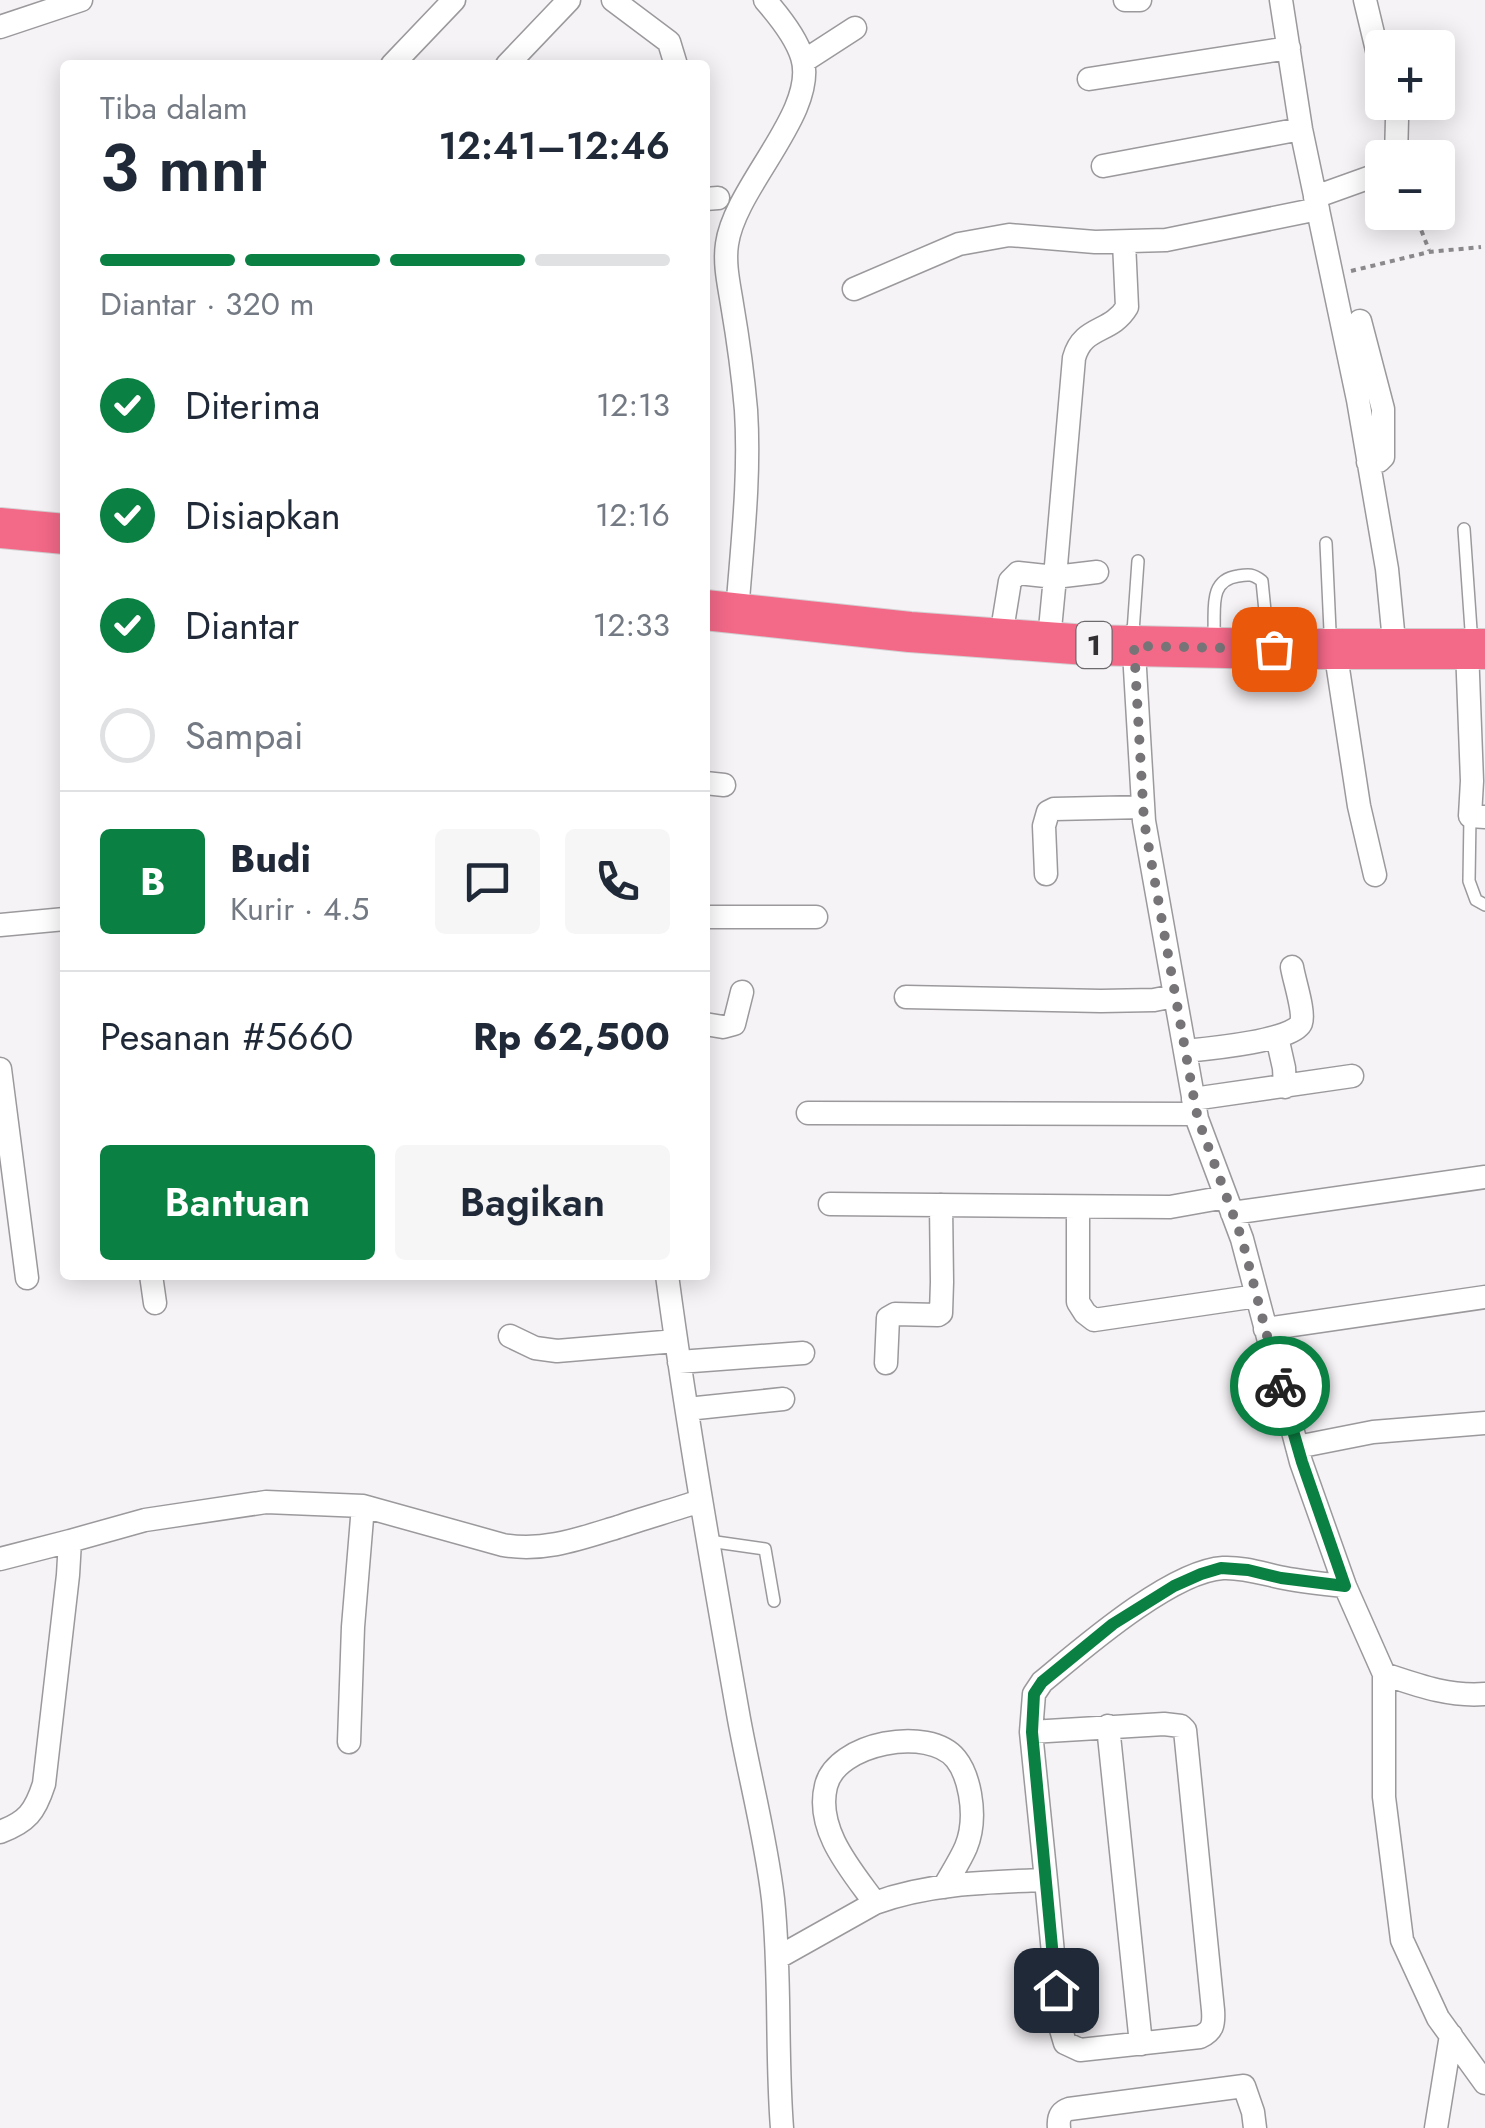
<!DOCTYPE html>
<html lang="id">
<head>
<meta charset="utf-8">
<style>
  :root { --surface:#fff; --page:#f6f6f7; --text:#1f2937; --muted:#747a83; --line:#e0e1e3; --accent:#0b8043 }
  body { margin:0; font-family:Jost,sans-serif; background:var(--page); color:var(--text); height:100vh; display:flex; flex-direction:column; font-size:38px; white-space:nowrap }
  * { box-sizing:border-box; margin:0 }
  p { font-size:32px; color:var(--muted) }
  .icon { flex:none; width:55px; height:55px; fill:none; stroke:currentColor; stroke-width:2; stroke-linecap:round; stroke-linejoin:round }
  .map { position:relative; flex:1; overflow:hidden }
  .panel { position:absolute; left:60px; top:60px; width:650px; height:1220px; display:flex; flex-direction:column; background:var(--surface); border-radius:10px; box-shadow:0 5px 25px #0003 }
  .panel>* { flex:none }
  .tools { position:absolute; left:1365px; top:30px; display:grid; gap:20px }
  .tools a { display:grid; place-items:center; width:90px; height:90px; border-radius:10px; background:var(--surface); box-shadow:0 5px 25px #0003; font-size:50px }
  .pin { position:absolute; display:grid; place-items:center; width:85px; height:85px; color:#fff; margin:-42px; border-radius:20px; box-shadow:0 5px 15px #0006 }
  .courier { position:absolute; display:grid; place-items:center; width:100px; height:100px; margin:-50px; border:8px solid #0b8043; border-radius:50%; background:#fff; color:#222; box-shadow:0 2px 12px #0007 }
  .summary em { font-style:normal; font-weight:600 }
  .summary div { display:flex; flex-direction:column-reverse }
  .summary { display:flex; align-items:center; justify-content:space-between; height:170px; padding:0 40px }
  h1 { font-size:65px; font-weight:600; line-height:75px }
  .bar { display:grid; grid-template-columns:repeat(4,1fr); gap:15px 10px; align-content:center; height:120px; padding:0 40px }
  .bar i { height:12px; border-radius:8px; background:var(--line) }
  .bar .current { background:var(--accent) }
  .bar p { grid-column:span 4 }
  .line { display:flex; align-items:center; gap:25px; padding:0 40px; border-top:2px solid var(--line) }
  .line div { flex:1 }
  .round { display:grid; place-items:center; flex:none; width:105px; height:105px; border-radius:10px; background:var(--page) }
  ol { padding:0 40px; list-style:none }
  li { display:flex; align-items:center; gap:30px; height:110px }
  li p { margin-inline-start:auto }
  li .icon { padding:10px; border-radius:50%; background:var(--accent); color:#fff; stroke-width:4 }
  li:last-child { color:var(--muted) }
  li i { width:55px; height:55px; border:5px solid var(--line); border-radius:50% }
  .button { display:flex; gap:20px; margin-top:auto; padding:20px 40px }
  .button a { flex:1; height:115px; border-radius:10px; background:var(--accent); color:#fff; font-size:40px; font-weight:600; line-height:115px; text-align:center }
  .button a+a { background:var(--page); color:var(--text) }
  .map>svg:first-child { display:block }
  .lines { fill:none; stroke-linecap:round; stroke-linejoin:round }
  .lane-casing { stroke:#9b999c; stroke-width:14 }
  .street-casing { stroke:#9b999c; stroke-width:25 }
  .highway-casing { stroke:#d2d1d2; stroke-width:42 }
  .path { stroke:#8b898c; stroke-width:4; stroke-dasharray:5 5; stroke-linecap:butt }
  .lane { stroke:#fff; stroke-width:11 }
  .street { stroke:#fff; stroke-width:22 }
  .highway { stroke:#f36988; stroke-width:40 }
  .done { stroke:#777477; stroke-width:10; stroke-dasharray:0 18 }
  .route { stroke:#0b8043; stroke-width:12 }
  .labels { text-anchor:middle; stroke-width:10; stroke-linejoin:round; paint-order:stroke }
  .shield { fill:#f6f3f7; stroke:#6d6a6d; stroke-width:2.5 }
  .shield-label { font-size:28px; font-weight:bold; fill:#323032 }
</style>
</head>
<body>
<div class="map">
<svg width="1485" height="2128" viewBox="0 0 1485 2128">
  <rect width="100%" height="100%" fill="#f6f3f7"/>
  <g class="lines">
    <g class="lane-casing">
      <path id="lane" d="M1464 529 1471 630
        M1326 543 1330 631
        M1214 631C1215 608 1209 580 1238 576 1249 574 1253 574 1262 581L1267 631
        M1133 632 1138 561
        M1470 816 1469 881 1476 900 1485 905
        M709 1541 765 1549 774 1601"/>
    </g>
    <g class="street-casing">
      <path id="street" d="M613 0 669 42 676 65
        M1125 0H1140
        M1281 0 1301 129 1358 400 1387 569 1393 631
        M1365 0 1382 71
        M0 27 81 0
        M804 61 855 28
        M392 65 454 0
        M507 65 569 0
        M1089 79 1289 48
        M1392 102 1397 119 1396 158
        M1103 166 1301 129
        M1315 197 1382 173
        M705 199 718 198
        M854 289 959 244 1009 235 1095 242 1166 240 1318 209
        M1360 321 1383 409V457L1379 461 1368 462
        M1097 572 1055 577 1074 358C1083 325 1111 334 1127 307L1124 242
        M738 600C743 537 750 473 746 410 743 375 738 339 732 304 729 285 724 264 727 244 735 186 819 111 802 57 796 37 779 16 765 0
        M1003 624 1010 581 1018 573 1055 577 1050 629
        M1133 635 1144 821 1197 1119 1242 1239 1301 1462 1345 1586 1384 1674C1417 1685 1449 1697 1485 1694
        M1335 649 1359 806 1375 875
        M1467 649 1472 781 1470 816 1485 817
        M705 783 724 785
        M1046 874 1044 826 1048 812 1054 809 1143 807
        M705 917H816
        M0 925 65 919
        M906 997 1101 1001 1154 1000 1174 996
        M705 1024 723 1027 734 1024 742 992
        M1277 1037 1284 1068 1285 1087
        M1185 1051C1205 1049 1294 1041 1301 1023 1305 1012 1294 980 1292 967
        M0 1069 27 1278
        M1193 1099 1352 1076
        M808 1113 1196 1114
        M830 1204 1170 1207 1226 1197
        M1078 1207V1302L1085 1313 1094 1320 1257 1296
        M1232 1213 1485 1177
        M151 1275 155 1303
        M667 1275C687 1424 713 1572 739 1719 750 1779 766 1839 773 1899 781 1975 776 2052 782 2128
        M1265 1329 1485 1297
        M510 1336 535 1348 557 1351 676 1341
        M679 1362 803 1353
        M886 1363 888 1318 895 1314 938 1315 941 1313 942 1282 941 1205
        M687 1409 783 1399
        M1297 1447 1373 1432 1485 1423
        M0 1559 70 1541
        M1384 1674V1797L1402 1940 1438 2018 1485 2083
        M1108 1726 1141 2044
        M1031 1732 1164 1724 1181 1726 1185 1730 1213 2010C1214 2024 1213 2031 1200 2037L1080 2050 1065 2043 1060 2026 1046 1880
        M349 1742 353 1627 363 1506
        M0 1832C27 1822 35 1812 44 1784L68 1575 70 1541 145 1520 266 1502 363 1506 503 1545C544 1552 579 1539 618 1527 645 1518 673 1510 700 1501
        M875 1903C852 1871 815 1830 826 1786 836 1743 929 1725 956 1759 964 1769 968 1783 970 1794 973 1811 973 1830 966 1847 960 1861 951 1874 944 1887
        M777 1958 875 1903C929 1883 989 1882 1046 1880L1031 1732 1034 1694 1042 1682C1082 1649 1171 1571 1223 1568 1244 1567 1264 1574 1284 1578 1304 1582 1325 1584 1345 1586
        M1059 2128C1058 2118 1060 2112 1069 2109L1244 2086 1253 2112 1255 2128
        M1436 2128 1451 2035"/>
    </g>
    <g class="highway-casing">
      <path id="highway" d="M0 528 65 534
        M705 610 910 632 1087 645 1274 649H1485"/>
    </g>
    <path class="path" d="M1414 212 1429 250
      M1351 271 1429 252 1481 247"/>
    <use href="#lane" class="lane"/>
    <use href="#street" class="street"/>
    <use href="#highway" class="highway"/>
  </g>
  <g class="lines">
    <path class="done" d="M1274 649 1134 646 1144 821 1194 1099 1198 1119 1242 1239 1280 1386"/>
    <path class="route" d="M1056 1990 1032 1732 1034 1694 1042 1682 1113 1624 1174 1586 1201 1574 1221 1568 1248 1570 1281 1578 1345 1586 1302 1462 1280 1386"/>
  </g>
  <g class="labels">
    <rect class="shield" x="1076.5" y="622" width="35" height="46" rx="8"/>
    <g class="shield-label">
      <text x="1094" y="655">1</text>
    </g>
  </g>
</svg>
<div class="tools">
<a>+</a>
<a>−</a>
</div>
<div class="pin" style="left:1274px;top:649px;background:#ea580c"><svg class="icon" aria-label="bag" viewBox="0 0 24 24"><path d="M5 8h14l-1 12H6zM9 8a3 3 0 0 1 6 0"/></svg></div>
<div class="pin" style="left:1056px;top:1990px;background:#1f2937"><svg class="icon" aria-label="home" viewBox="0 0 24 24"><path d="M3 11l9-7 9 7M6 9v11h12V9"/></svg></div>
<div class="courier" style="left:1280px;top:1386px"><svg class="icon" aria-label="bike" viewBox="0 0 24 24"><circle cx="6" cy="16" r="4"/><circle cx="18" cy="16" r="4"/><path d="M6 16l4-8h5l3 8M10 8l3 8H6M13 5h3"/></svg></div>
<section class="panel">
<div class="summary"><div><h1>3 mnt</h1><p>Tiba dalam</p></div><em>12:41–12:46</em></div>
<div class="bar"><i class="current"></i><i class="current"></i><i class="current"></i><i></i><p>Diantar · 320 m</p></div>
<ol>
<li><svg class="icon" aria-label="check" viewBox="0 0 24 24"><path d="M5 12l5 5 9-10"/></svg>Diterima<p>12:13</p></li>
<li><svg class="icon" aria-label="check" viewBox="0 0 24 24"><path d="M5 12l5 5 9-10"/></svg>Disiapkan<p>12:16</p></li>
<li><svg class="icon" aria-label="check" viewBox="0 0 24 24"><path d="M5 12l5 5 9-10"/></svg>Diantar<p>12:33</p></li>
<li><i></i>Sampai</li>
</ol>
<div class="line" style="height:180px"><b class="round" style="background:var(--accent);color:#fff">B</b><div><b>Budi</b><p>Kurir · 4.5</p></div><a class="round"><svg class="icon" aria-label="chat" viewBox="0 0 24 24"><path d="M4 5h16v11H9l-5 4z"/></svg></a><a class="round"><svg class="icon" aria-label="phone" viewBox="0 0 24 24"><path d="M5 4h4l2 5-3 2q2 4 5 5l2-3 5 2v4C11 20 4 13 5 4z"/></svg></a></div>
<div class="line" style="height:130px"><div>Pesanan #5660</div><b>Rp 62,500</b></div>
<div class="button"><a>Bantuan</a><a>Bagikan</a></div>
</section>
</div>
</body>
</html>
